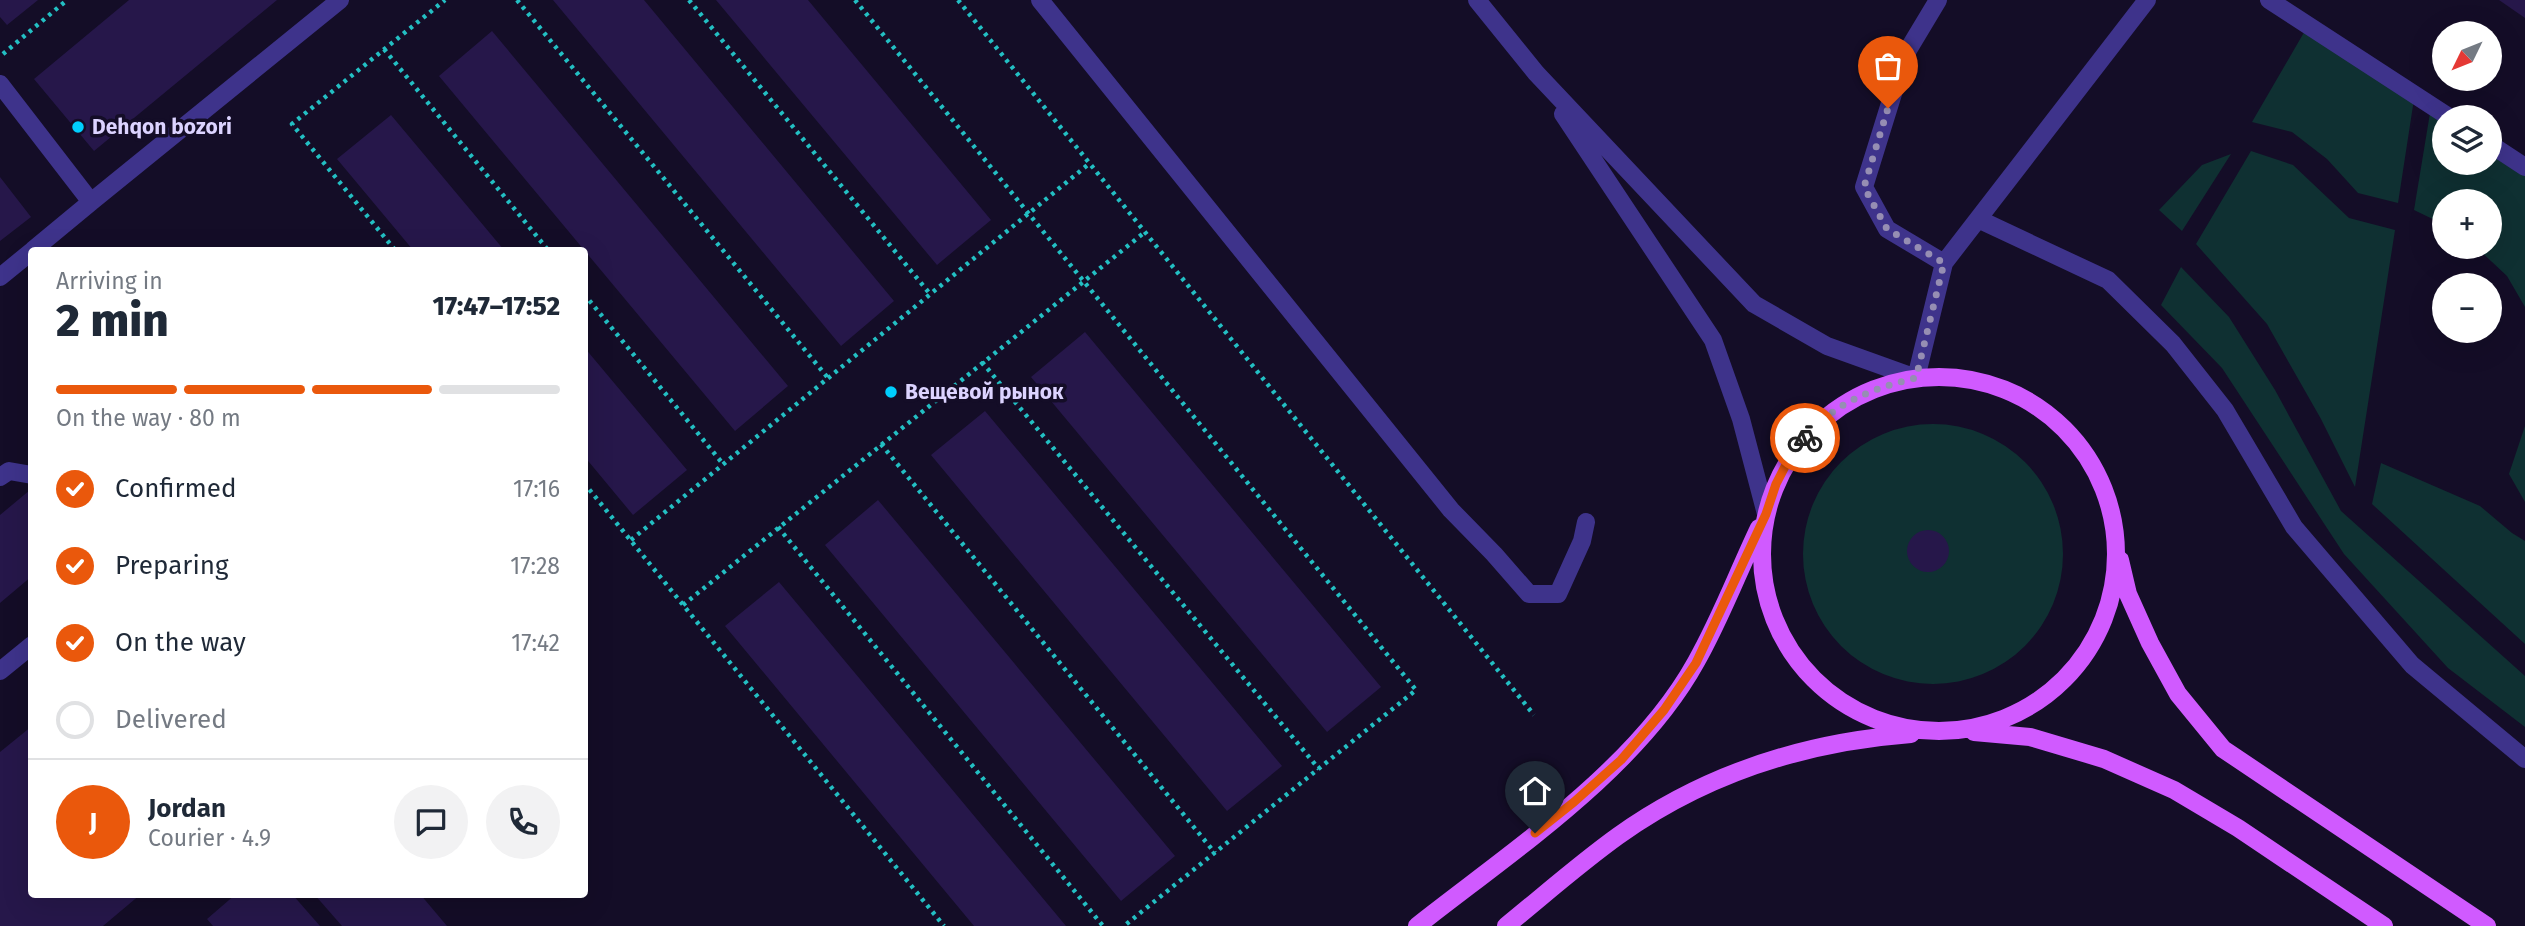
<!DOCTYPE html>
<html lang="en">
<head>
<meta charset="utf-8">
<style>
  :root { --surface:#fff; --page:#f2f2f3; --text:#1f2937; --muted:#747a83; --line:#e0e1e3; --accent:#ea580c }
  body { margin:0; font-family:"Fira Sans",sans-serif; background:var(--page); color:var(--text); height:100vh; display:flex; flex-direction:column; font-size:26px; white-space:nowrap }
  * { box-sizing:border-box; margin:0 }
  p { font-size:23px; color:var(--muted) }
  .icon { flex:none; width:38px; height:38px; fill:none; stroke:currentColor; stroke-width:2; stroke-linecap:round; stroke-linejoin:round }
  .map { position:relative; flex:1; overflow:hidden }
  .panel { position:absolute; left:28px; top:247px; width:560px; height:651px; display:flex; flex-direction:column; background:var(--surface); border-radius:7px; box-shadow:0 7px 28px #0002 }
  .panel>* { flex:none }
  .needle { width:46px; rotate:227deg }
  .buttons { position:absolute; left:2432px; top:21px; display:grid; gap:14px }
  .buttons a { display:grid; place-items:center; width:70px; height:70px; border-radius:50%; background:var(--surface); box-shadow:0 7px 28px #0002; font-size:35px }
  .pin { position:absolute; display:grid; place-items:center; width:60px; height:60px; color:#fff; margin:-72px -30px; border-radius:50% 50% 50% 0; rotate:-45deg; box-shadow:0 0 7px #0007 }
  .pin .icon { rotate:45deg }
  .courier { position:absolute; display:grid; place-items:center; width:70px; height:70px; margin:-35px; border:5px solid #ea580c; border-radius:50%; background:#fff; color:#222; box-shadow:0 2px 9px #0007 }
  .overview em { font-style:normal; font-weight:800 }
  .overview div { display:flex; flex-direction:column-reverse }
  .overview { display:flex; align-items:center; justify-content:space-between; height:119px; padding:0 28px }
  h1 { font-size:46px; font-weight:800; line-height:52px }
  .bar { display:grid; grid-template-columns:repeat(4,1fr); gap:10px 7px; align-content:center; height:84px; padding:0 28px }
  .bar i { height:9px; border-radius:5px; background:var(--line) }
  .bar .active { background:var(--accent) }
  .bar p { grid-column:span 4 }
  .line { display:flex; align-items:center; gap:18px; padding:0 28px; border-top:2px solid var(--line) }
  .line div { flex:1 }
  .round { display:grid; place-items:center; flex:none; width:74px; height:74px; border-radius:37px; background:var(--page) }
  ol { padding:0 28px; list-style:none }
  li { display:flex; align-items:center; gap:21px; height:77px }
  li p { margin-inline-start:auto }
  li .icon { padding:7px; border-radius:50%; background:var(--accent); color:#fff; stroke-width:4 }
  li:last-child { color:var(--muted) }
  li i { width:38px; height:38px; border:4px solid var(--line); border-radius:50% }
  .map>svg:first-child { display:block }
  .green { fill:#0f3032 }
  .building { fill:#26174a }
  .lines { fill:none; stroke-linecap:round; stroke-linejoin:round }
  .path { stroke:#23bfc3; stroke-width:4.5; stroke-dasharray:3.5 5; stroke-linecap:butt }
  .minor { stroke:#3e338b; stroke-width:18 }
  .major { stroke:#d05aff; stroke-width:18 }
  .done { stroke:#968eb3; stroke-width:7; stroke-dasharray:0 12.6 }
  .route { stroke:#ea580c; stroke-width:9 }
  .poi-dot { fill:#00cefe; stroke:#140d27; stroke-width:2.5 }
  .labels { text-anchor:middle; stroke-width:7; stroke-linejoin:round; paint-order:stroke }
  .poi-label { font-size:21px; font-weight:bold; fill:#dcd3ff; stroke:#140d27; text-anchor:start }
</style>
</head>
<body>
<div class="map">
<svg width="2525" height="926" viewBox="0 0 2525 926">
  <rect width="100%" height="100%" fill="#140d27"/>
  <path class="green" d="M2306 29 2414 99 2398 203 2358 193 2327 159 2292 132 2252 122Z
    M2431 107 2445 117V163H2490V146L2525 169V307L2507 276 2476 247H2490V201H2445V225L2414 210Z
    M2251 151 2293 165 2349 218 2395 230 2355 487 2321 419 2267 324 2196 244Z
    M2231 154 2182 231 2159 210 2202 165Z
    M2181 267 2229 317 2275 390 2341 511 2525 676V727L2448 668 2344 554 2222 368 2161 305Z
    M1803 554a130 130 0 1 1 260 0a130 130 0 1 1-260 0Z
    M2525 426V502L2509 474Z
    M2381 463 2480 506 2512 533 2525 541V644L2372 504Z"/>
  <path class="building" d="M0 0H38L7 25 0 17Z
    M129 0H277L94 151 34 79Z
    M553 0H644L894 301 841 346Z
    M716 0H808L991 220 937 265Z
    M2499 0H2525V18Z
    M492 31 788 386 735 431 439 76Z
    M391 115 504 250H413L337 159Z
    M0 177 31 217 0 241Z
    M1085 332 1381 687 1327 732 1031 377Z
    M584 347 687 470 633 515 584 456Z
    M985 411 1282 766 1227 811 931 455Z
    M30 490 32 576 0 603V515Z
    M878 500 1175 856 1121 901 825 545Z
    M1907 551a21 21 0 1 1 42 0a21 21 0 1 1-42 0Z
    M779 582 1066 926H974L725 626Z
    M32 726V894H141L103 926H0V752Z
    M236 894H292L320 926H213L207 919Z
    M314 894H420L447 926H342Z"/>
  <g class="lines">
    <path class="path" d="M517 0 828 378
      M689 0 930 294
      M855 0 1416 690 1124 926
      M958 0 1534 715
      M384 49 548 250
      M3 54 67 0
      M395 250 292 124 445 0
      M584 294 723 464
      M982 362 1319 769
      M881 444 1215 853
      M584 483 944 926
      M778 527 1103 926
      M631 540 1090 163
      M683 605 1145 232"/>
    <path class="minor" d="M1040 0 1451 510 1494 554 1529 594H1558L1582 541 1586 522
      M1477 0 1536 73 1754 304 1827 346 1916 378 1944 263 2147 0
      M1938 0 1905 55 1864 187 1887 229 1944 263
      M2269 0 2449 117
      M0 84 91 202 340 0
      M1563 114 1713 340 1741 419 1766 514
      M2490 144 2525 167
      M1978 219 2108 280 2173 344 2225 410 2294 527 2412 665 2525 759
      M33 250 91 202
      M0 277 32 251
      M0 477 9 471 32 475
      M0 671 32 645"/>
    <path class="major" d="M1762 554a177 177 0 1 1 354 0a177 177 0 1 1-354 0Z
      M2120 560 2128 594 2150 643 2178 694 2223 749 2487 926
      M1974 732 2030 737 2104 759 2174 790 2238 828 2384 926
      M1417 926C1512 851 1637 769 1696 662 1720 620 1738 572 1759 528
      M1506 926C1543 896 1579 864 1618 836 1705 774 1805 742 1911 734"/>
  </g>
  <g class="lines">
    <path class="done" d="M1805 438C1833 403 1874 388 1916 378L1944 263 1887 229 1864 187 1888 108"/>
    <path class="route" d="M1535 833 1574 802 1621 760 1664 710 1696 663 1766 514 1776 484 1790 457 1805 438"/>
  </g>
  <g class="poi-dot">
    <circle cx="78" cy="127" r="7"/>
    <circle cx="891" cy="392" r="7"/>
  </g>
  <g class="labels">
    <g class="poi-label">
      <text x="92" y="134">Dehqon bozori</text>
      <text x="905" y="399">Вещевой рынок</text>
    </g>
  </g>
</svg>
<div class="buttons">
<a><svg class="needle" viewBox="-14 -14 28 28"><path d="M0-13l5 13h-10z" fill="#e53935"/><path d="M0 13l5-13h-10z" fill="#747a83"/></svg></a>
<a><svg class="icon" aria-label="layers" viewBox="0 0 24 24"><path d="M12 4l9 5-9 5-9-5zM3 14l9 5 9-5"/></svg></a>
<a>+</a>
<a>−</a>
</div>
<div class="pin" style="left:1888px;top:108px;background:#ea580c"><svg class="icon" aria-label="bag" viewBox="0 0 24 24"><path d="M5 8h14l-1 12H6zM9 8a3 3 0 0 1 6 0"/></svg></div>
<div class="pin" style="left:1535px;top:833px;background:#1f2937"><svg class="icon" aria-label="home" viewBox="0 0 24 24"><path d="M3 11l9-7 9 7M6 9v11h12V9"/></svg></div>
<div class="courier" style="left:1805px;top:438px"><svg class="icon" aria-label="bike" viewBox="0 0 24 24"><circle cx="6" cy="16" r="4"/><circle cx="18" cy="16" r="4"/><path d="M6 16l4-8h5l3 8M10 8l3 8H6M13 5h3"/></svg></div>
<section class="panel">
<div class="overview"><div><h1>2 min</h1><p>Arriving in</p></div><em>17:47–17:52</em></div>
<div class="bar"><i class="active"></i><i class="active"></i><i class="active"></i><i></i><p>On the way · 80 m</p></div>
<ol>
<li><svg class="icon" aria-label="check" viewBox="0 0 24 24"><path d="M5 12l5 5 9-10"/></svg>Confirmed<p>17:16</p></li>
<li><svg class="icon" aria-label="check" viewBox="0 0 24 24"><path d="M5 12l5 5 9-10"/></svg>Preparing<p>17:28</p></li>
<li><svg class="icon" aria-label="check" viewBox="0 0 24 24"><path d="M5 12l5 5 9-10"/></svg>On the way<p>17:42</p></li>
<li><i></i>Delivered</li>
</ol>
<div class="line" style="height:126px"><b class="round" style="background:var(--accent);color:#fff">J</b><div><b>Jordan</b><p>Courier · 4.9</p></div><a class="round"><svg class="icon" aria-label="chat" viewBox="0 0 24 24"><path d="M4 5h16v11H9l-5 4z"/></svg></a><a class="round"><svg class="icon" aria-label="phone" viewBox="0 0 24 24"><path d="M5 4h4l2 5-3 2q2 4 5 5l2-3 5 2v4C11 20 4 13 5 4z"/></svg></a></div>
</section>
</div>
</body>
</html>
